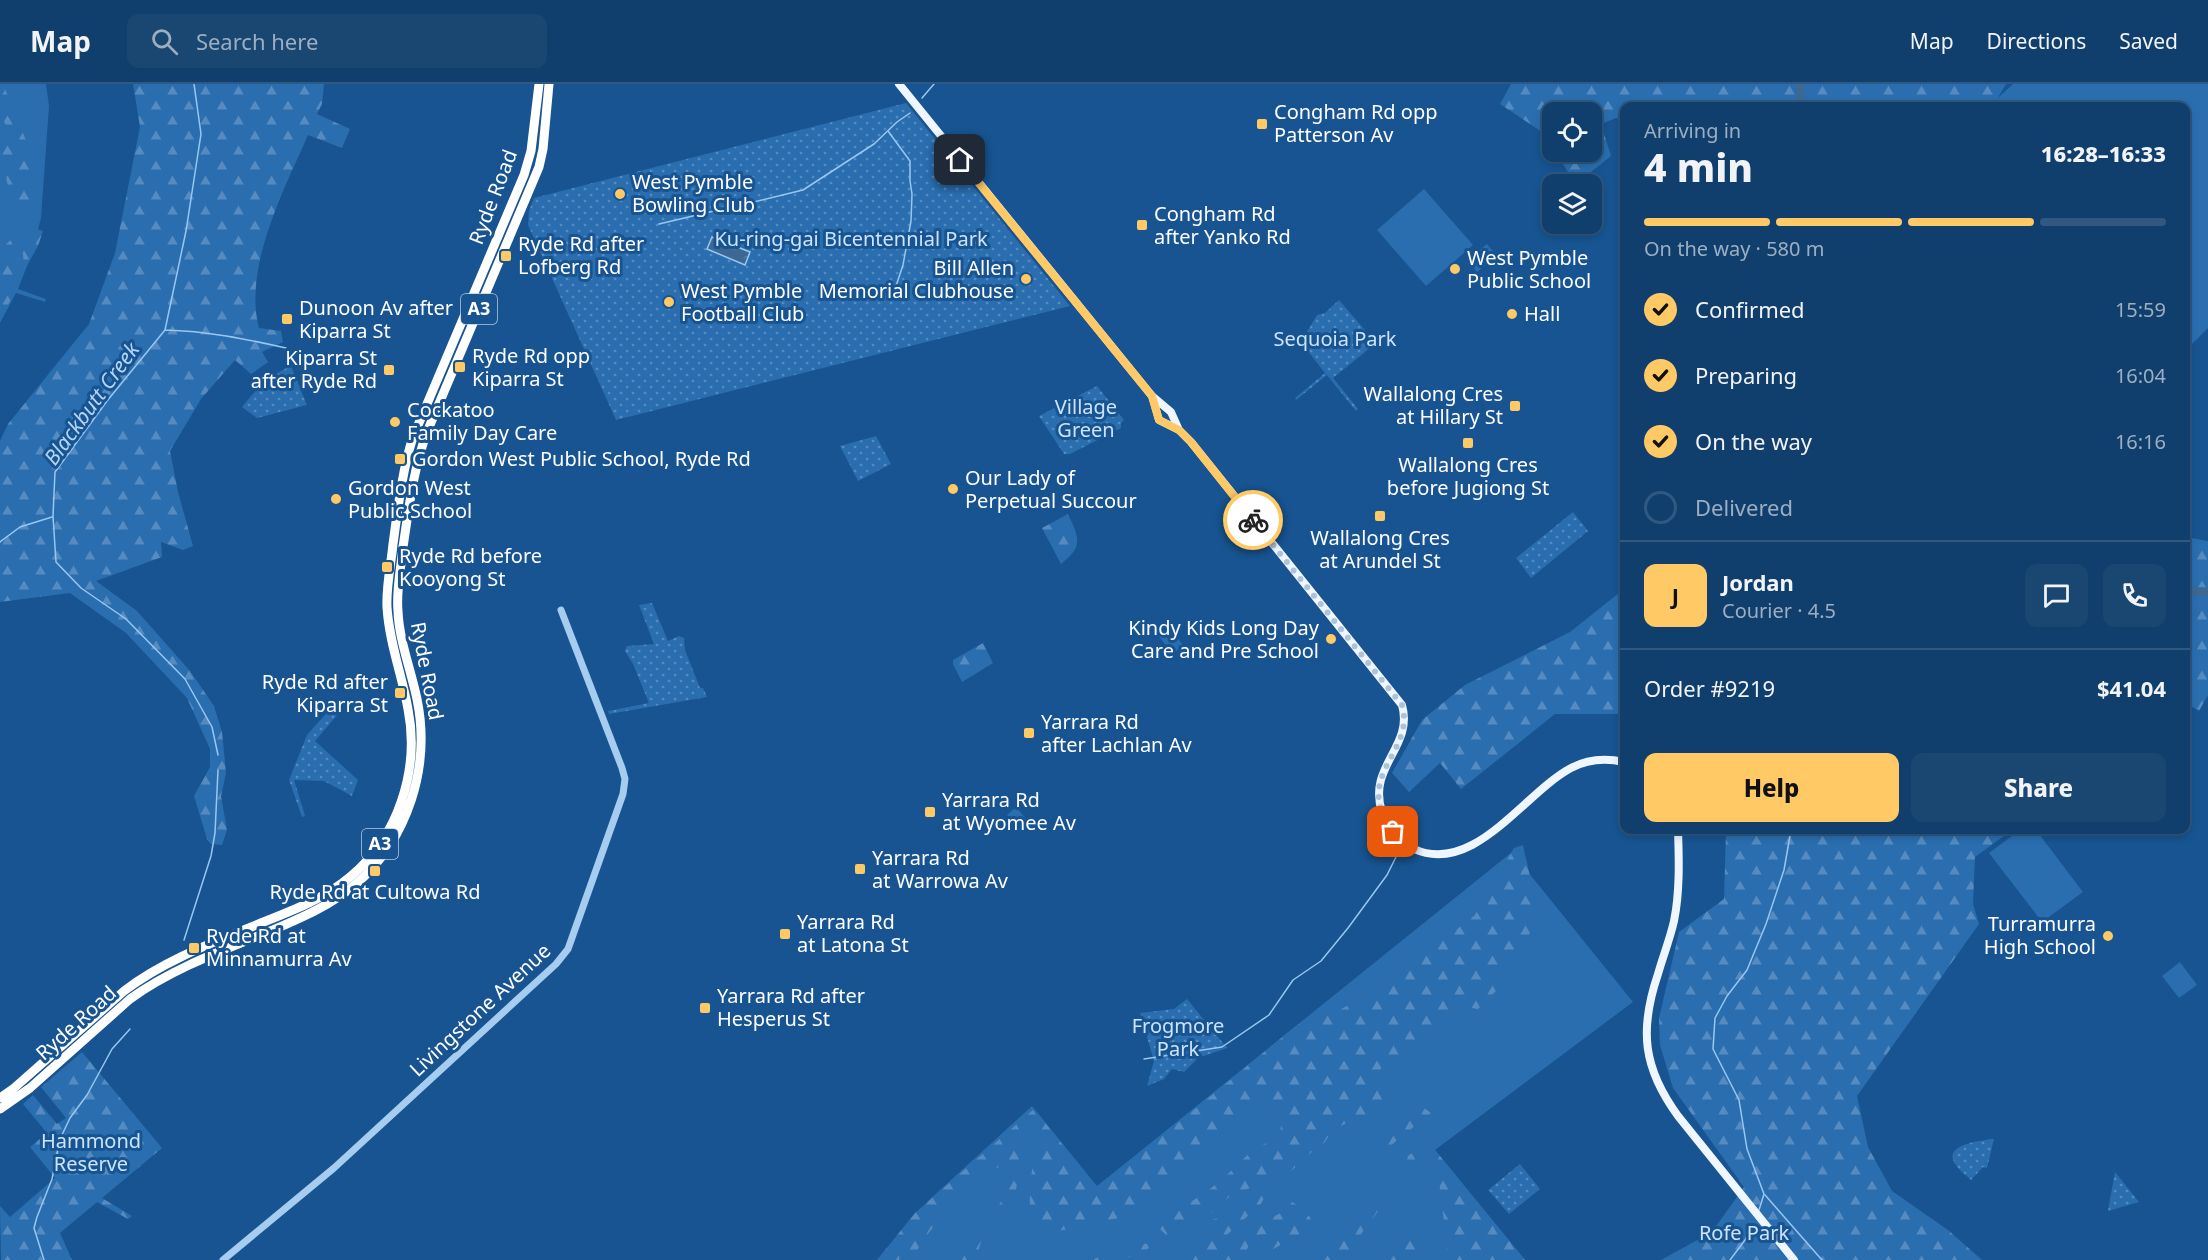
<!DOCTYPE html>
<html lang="en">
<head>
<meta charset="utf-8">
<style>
  :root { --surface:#113f6d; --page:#1a4672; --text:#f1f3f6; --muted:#9cafc2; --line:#305880; --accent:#ffc965 }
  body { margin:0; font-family:"Noto Sans",sans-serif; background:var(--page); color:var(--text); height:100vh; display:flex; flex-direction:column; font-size:22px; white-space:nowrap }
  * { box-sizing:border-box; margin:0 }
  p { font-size:20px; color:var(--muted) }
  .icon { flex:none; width:33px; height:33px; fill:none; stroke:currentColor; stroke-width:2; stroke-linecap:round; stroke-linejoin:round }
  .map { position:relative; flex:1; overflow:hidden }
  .side { position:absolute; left:1620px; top:18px; width:570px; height:732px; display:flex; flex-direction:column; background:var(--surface); border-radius:12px; box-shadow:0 3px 9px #0003,0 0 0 2px var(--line) }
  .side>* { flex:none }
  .fabs { position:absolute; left:1542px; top:18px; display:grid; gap:12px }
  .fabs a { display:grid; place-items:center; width:60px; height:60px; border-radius:12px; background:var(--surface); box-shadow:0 3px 9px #0003,0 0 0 2px var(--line); font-size:30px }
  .pin { position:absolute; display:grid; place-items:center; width:51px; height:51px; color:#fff; margin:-26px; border-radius:12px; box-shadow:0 3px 9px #0006 }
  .courier { position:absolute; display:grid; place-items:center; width:60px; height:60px; margin:-30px; border:4px solid #ffc965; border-radius:50%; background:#fff; color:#222; box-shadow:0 2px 8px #0007 }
  .headline em { font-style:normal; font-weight:800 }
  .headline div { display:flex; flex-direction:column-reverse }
  .headline { display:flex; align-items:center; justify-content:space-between; height:102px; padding:0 24px }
  h1 { font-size:39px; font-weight:800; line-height:45px }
  .bar { display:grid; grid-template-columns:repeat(4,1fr); gap:9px 6px; align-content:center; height:72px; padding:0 24px }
  .bar i { height:8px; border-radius:4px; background:var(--line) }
  .bar .selected { background:var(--accent) }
  .bar p { grid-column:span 4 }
  .line { display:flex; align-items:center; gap:15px; padding:0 24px; border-top:2px solid var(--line) }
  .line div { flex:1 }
  .round { display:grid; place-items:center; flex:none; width:63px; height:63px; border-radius:12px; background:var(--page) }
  ol { padding:0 24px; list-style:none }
  li { display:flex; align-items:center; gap:18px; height:66px }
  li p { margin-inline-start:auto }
  li .icon { padding:6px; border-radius:50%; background:var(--accent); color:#111; stroke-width:4 }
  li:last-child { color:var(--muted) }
  li i { width:33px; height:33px; border:3px solid var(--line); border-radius:50% }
  .button { display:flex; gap:12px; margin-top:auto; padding:12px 24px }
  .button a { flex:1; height:69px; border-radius:12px; background:var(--accent); color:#111; font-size:24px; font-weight:800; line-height:69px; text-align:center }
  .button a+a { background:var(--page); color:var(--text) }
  header { display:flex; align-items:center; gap:36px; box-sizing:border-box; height:84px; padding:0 30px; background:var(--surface); border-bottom:2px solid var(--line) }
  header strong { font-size:28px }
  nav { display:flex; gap:33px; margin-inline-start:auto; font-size:21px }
  .search { width:420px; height:54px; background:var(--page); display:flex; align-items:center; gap:15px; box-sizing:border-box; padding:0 21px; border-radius:12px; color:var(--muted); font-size:22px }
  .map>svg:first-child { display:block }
  .grass { fill:#2a6eb0 }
  .forest { fill:url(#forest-firs) }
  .park { fill:url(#park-dots) }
  .water { fill:url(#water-ripples); stroke:#98c7f2; stroke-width:1.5 }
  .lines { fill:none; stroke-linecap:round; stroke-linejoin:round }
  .stream { stroke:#98c7f2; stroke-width:1.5 }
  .river { stroke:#3d6894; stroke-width:9 }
  .minor { stroke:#a6ccf0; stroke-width:7 }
  .major { stroke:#eff6ff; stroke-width:8 }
  .highway { stroke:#fff; stroke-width:9 }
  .done { stroke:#aec3d8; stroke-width:6; stroke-dasharray:0 10.8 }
  .route { stroke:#ffc965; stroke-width:8 }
  .poi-dot { fill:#ffc965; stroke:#175491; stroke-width:2 }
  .labels { text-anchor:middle; stroke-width:6; stroke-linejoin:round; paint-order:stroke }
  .shield { fill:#175491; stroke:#b9ccde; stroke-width:1.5 }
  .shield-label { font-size:18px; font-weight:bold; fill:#fff }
  .poi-label { font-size:20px; fill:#fff; stroke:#175491; text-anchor:start }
  .street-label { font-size:20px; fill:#fff; stroke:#175491 }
  .park-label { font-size:20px; fill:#cce4fb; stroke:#175491 }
  .water-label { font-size:21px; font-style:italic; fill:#b2d5f7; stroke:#175491 }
</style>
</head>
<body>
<header>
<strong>Map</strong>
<div class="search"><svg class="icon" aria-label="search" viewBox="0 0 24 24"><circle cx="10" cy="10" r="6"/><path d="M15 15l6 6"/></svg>Search here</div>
<nav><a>Map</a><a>Directions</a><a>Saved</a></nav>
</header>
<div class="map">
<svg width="2208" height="1176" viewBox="0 0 2208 1176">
  <defs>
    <pattern id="forest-firs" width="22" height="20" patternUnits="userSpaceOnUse" patternTransform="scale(1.5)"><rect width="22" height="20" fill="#2a6eb0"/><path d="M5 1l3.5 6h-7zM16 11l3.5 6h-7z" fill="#558bc0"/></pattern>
    <pattern id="park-dots" width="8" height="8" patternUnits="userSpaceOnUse" patternTransform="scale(1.5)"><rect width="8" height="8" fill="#2a6eb0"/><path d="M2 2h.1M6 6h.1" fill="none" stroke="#558bc0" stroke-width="1.8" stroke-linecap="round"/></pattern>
    <pattern id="water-ripples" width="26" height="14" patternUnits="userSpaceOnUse" patternTransform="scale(1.5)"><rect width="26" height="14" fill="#3d6894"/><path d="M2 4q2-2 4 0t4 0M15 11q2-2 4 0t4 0" fill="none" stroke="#5a7fa4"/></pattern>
  </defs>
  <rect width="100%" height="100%" fill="#175491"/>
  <path class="grass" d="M0 0H46L49 22 41 134 31 172 18 205 46 215 45 218 16 209 0 239Z
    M2013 0H2208V244L2186 266V22H1989Z
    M1424 105 1473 161 1426 202 1377 146Z
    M1487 160 1497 172 1477 188 1467 176Z
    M1167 541 1183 561 1173 570 1156 549Z
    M1016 723 1032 742 1023 749 1007 731Z
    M2020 746H2036L2083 808 2042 838 1989 769Z
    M1512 768 1633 918 1435 1066 1525 1176H878L929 1116 1032 1022 1097 1102Z
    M2180 878 2197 901 2179 914 2162 892Z"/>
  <path class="forest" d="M0 0H3L27 59V78L31 80 36 88 32 94H25C25 104 32 110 34 120L17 117 10 112 0 64V51L6 47 5 39 0 32Z
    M133 0H324L322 20 317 30 350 45 342 64 308 51C284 106 243 184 259 244L281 247 283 258 262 268 268 278 251 290 235 276 201 315 170 367 178 408 193 462 183 466 161 458 162 473 96 497 137 527 190 587 214 622 222 648 226 689 221 712 227 746 222 761 211 760 207 755 194 712 210 683V665L187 614 126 549 70 509 0 518V357L8 340 89 240 115 169 140 43Z
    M1511 0H2006L1993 22H1624V37L1616 34 1601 40 1611 72 1576 100 1555 68H1592V28H1552V63L1542 48 1500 20Z
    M31 143 43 147 38 162 25 185C22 170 21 155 31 143Z
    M14 154 18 155C23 185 14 212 0 238V170L7 159Z
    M1068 430C1079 454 1084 462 1061 480L1042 444Z
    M2186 453 2208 457V611L2199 627 2186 619Z
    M1624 505V630H1555L1461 705 1440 679 1409 708 1392 689 1422 636 1465 601 1570 548Z
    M983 559 993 579 962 598 953 580V576Z
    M1726 746H2012L1975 773 1973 820 1979 840 1857 1012 1868 1063 1892 1107 1948 1146 1982 1176H1661L1712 1148 1744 1103 1673 1004 1660 961 1659 934 1679 848 1724 815Z
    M1523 761C1528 789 1544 829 1527 854 1521 862 1509 868 1501 875L1503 900 1478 925 1466 923 1408 973 1394 983 1384 982 1377 988 1375 996 1387 1008V1016L1384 1019 1360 1036 1350 1037 1332 1047 1325 1058 1308 1071 1284 1094 1234 1109 1210 1129 1179 1150 1170 1153 1166 1151 1160 1145C1164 1129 1191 1119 1203 1110 1222 1097 1239 1079 1256 1063 1280 1056 1286 1044 1279 1020L1271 1017 1262 1021 1151 1111 1118 1134 1040 1151C1019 1140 1037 1066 1036 1046L1033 1043 1022 1048 1018 1065 1023 1087 1018 1095 1015 1111 1000 1137 981 1157 976 1176H951C965 1159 1012 1116 1010 1094 1010 1093 1007 1086 1007 1085 995 1082 985 1082 975 1090 963 1099 956 1117 946 1128 934 1143 923 1153 915 1171L908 1174V1166L905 1165 901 1167 899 1176H877L915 1129 1034 1025 1071 1071 1087 1102 1100 1103 1103 1101 1297 941 1340 926 1390 896 1474 832 1490 808 1507 793V776L1514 764Z
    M82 968 162 1064 102 1114 132 1132 128 1135 97 1118 60 1149 72 1176H1L0 1122 10 1133 55 1094 30 1063 47 1049 23 1020 33 1011 57 1040 66 1034 41 1003Z
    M1420 1021 1431 1029 1396 1057 1383 1069 1380 1059Z
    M1435 1066 1525 1176H1449Z
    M1412 1069 1418 1075 1416 1079 1399 1102 1386 1111 1379 1126 1349 1166 1337 1176H1314L1353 1139 1401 1088 1406 1080 1408 1072Z
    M1266 1106 1272 1109 1268 1115 1264 1114 1261 1120 1220 1157 1221 1165H1227L1264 1137 1285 1127 1292 1118 1297 1121 1300 1132H1309L1311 1135 1303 1148 1270 1167 1264 1164 1270 1151C1252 1147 1249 1163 1242 1176H1180L1199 1162 1203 1156 1202 1140 1220 1133H1227C1240 1123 1254 1117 1266 1106Z
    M1409 1143H1413L1417 1176H1388L1402 1161Z
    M1138 1159 1147 1160 1149 1164C1132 1176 1112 1176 1091 1176Z"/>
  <path class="park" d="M906 19 1070 222 616 336 528 141 529 127 534 114Z
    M1339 216 1376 259 1333 294 1358 325 1356 327 1327 291 1296 316 1295 314 1325 289 1301 258 1317 231 1325 229Z
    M291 282 307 321 257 334 242 323C256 305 270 291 291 282Z
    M1097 302 1124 336 1121 339V344L1070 370H1064L1039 332Z
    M876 352 891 380 858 397 840 362Z
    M1573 428 1588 447 1531 494 1516 474Z
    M652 519 668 557 679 552 684 554 685 566 700 604H703L707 613 609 630 608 627 649 619 633 580 625 567 627 562 654 560 639 521Z
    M331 624 338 630 315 657 358 696 352 712 324 697 294 696 305 732 302 733 289 696 307 651Z
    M1187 915 1227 964 1198 974 1184 988 1172 985 1164 995 1147 1002 1154 977 1140 929 1174 925Z
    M1991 1055H1994L1987 1084 1983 1083 1971 1096C1966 1091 1957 1085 1954 1078 1945 1060 1981 1057 1991 1055Z
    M1520 1080 1540 1105 1509 1130 1488 1106Z
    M2115 1088 2139 1118 2108 1127Z"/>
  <path class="water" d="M712 153 750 168 745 181 707 165Z"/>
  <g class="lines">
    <path class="stream" d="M194 0 201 50 186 147 165 246 107 317 55 388 53 432 56 478 81 504 126 535 185 595 212 643 218 671
      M922 14 934 0
      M888 47 910 77V97L912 110 911 137 903 181 894 208
      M725 125 803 106 874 60 897 38 910 29
      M659 140 714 127
      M165 246C207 247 246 255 286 264
      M0 458 20 443 52 433
      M184 856 211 772 215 749 218 686
      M1144 975 1222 963 1269 931 1293 896 1321 877 1348 844 1387 791 1399 767
      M1765 1111 1822 1176
      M1759 1126 1764 1110 1747 1065 1739 1016 1713 965 1715 934 1727 912 1747 886 1766 840 1784 786 1791 746
      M44 1176 34 1144 37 1133 52 1095 60 1055 70 1034 87 1011 112 965 130 945
      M1730 1176 1745 1156 1751 1144"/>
    <path class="river" d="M1800 0 1801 22
      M2186 507 2208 508"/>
    <path class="minor" d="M223 1176 334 1084 556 880 568 865 623 710 625 695 622 684 561 526"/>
    <path class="major" d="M899 0 1152 312 1171 328 1179 346
      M1152 312 1159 336 1179 346 1191 358 1402 621C1414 663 1367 682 1382 728 1387 744 1399 758 1414 765 1474 792 1524 709 1571 684 1588 675 1606 674 1624 678
      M1678 746C1679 775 1680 808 1674 837 1670 855 1663 872 1658 890 1639 946 1643 984 1678 1032L1794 1176"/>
    <path class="highway" d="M0 1014 13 1005 124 907C166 875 217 857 266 837 296 825 325 814 350 793 398 753 420 686 408 625 402 591 389 558 387 523 386 502 391 481 393 460 398 424 402 387 413 353L524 91 531 67 539 0
      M0 1025 30 1004 130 915C173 884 224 866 273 846 303 833 331 821 356 800 408 755 431 683 417 615 411 586 399 556 398 527 396 506 401 484 403 463 409 424 413 386 427 348L539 83 543 65 549 0"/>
  </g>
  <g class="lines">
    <path class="done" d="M1253 436 1402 621C1416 670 1351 690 1393 748"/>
    <path class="route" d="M960 76 1152 312 1159 336 1179 346 1191 358 1253 436"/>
  </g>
  <g class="poi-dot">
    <rect x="1256" y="34" width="12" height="12" rx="3"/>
    <circle cx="620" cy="110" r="6"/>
    <rect x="1136" y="135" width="12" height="12" rx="3"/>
    <rect x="500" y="166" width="12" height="12" rx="3"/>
    <circle cx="1455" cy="185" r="6"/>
    <circle cx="1026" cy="195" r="6"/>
    <circle cx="669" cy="218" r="6"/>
    <circle cx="1512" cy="230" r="6"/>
    <rect x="281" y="229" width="12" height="12" rx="3"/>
    <rect x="454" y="277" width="12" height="12" rx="3"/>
    <rect x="383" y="280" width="12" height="12" rx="3"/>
    <rect x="1509" y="316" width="12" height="12" rx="3"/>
    <circle cx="395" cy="338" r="6"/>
    <rect x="1462" y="353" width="12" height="12" rx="3"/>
    <rect x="394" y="369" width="12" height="12" rx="3"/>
    <circle cx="953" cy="405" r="6"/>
    <circle cx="336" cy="415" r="6"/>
    <rect x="1374" y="426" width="12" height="12" rx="3"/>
    <rect x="381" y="477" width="12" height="12" rx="3"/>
    <circle cx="1331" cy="555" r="6"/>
    <rect x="394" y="603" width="12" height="12" rx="3"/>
    <rect x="1023" y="643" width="12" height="12" rx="3"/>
    <rect x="924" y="722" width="12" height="12" rx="3"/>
    <rect x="854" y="779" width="12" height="12" rx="3"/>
    <rect x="369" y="781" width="12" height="12" rx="3"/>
    <rect x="779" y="844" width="12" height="12" rx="3"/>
    <circle cx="2108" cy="852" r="6"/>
    <rect x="188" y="858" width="12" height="12" rx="3"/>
    <rect x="699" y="918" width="12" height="12" rx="3"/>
  </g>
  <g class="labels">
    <g class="shield">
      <rect x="461" y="210" width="36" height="30" rx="4.5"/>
      <rect x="362" y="745" width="36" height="30" rx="4.5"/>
    </g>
    <g class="shield-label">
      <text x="479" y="231">A3</text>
      <text x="380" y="766">A3</text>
    </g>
    <g class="poi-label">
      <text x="1274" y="35">Congham Rd opp<tspan x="1274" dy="23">Patterson Av</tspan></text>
      <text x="632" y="105">West Pymble<tspan x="632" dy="23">Bowling Club</tspan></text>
      <text x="1154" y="137">Congham Rd<tspan x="1154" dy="23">after Yanko Rd</tspan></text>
      <text x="518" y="167">Ryde Rd after<tspan x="518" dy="23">Lofberg Rd</tspan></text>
      <text x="1467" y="181">West Pymble<tspan x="1467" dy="23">Public School</tspan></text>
      <text x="1014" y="191" text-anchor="end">Bill Allen<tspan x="1014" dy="23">Memorial Clubhouse</tspan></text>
      <text x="681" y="214">West Pymble<tspan x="681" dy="23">Football Club</tspan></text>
      <text x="299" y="231">Dunoon Av after<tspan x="299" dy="23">Kiparra St</tspan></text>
      <text x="1524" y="237">Hall</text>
      <text x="472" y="279">Ryde Rd opp<tspan x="472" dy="23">Kiparra St</tspan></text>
      <text x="377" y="281" text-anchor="end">Kiparra St<tspan x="377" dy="23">after Ryde Rd</tspan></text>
      <text x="1503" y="317" text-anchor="end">Wallalong Cres<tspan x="1503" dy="23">at Hillary St</tspan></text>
      <text x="407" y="333">Cockatoo<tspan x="407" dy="23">Family Day Care</tspan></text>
      <text x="412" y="382">Gordon West Public School, Ryde Rd</text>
      <text x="1468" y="388" text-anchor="middle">Wallalong Cres<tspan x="1468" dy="23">before Jugiong St</tspan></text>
      <text x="965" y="401">Our Lady of<tspan x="965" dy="23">Perpetual Succour</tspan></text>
      <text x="348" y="411">Gordon West<tspan x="348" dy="23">Public School</tspan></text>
      <text x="1380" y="461" text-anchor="middle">Wallalong Cres<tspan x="1380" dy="23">at Arundel St</tspan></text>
      <text x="399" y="479">Ryde Rd before<tspan x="399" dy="23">Kooyong St</tspan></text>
      <text x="1319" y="551" text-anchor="end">Kindy Kids Long Day<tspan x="1319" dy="23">Care and Pre School</tspan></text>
      <text x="388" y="605" text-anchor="end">Ryde Rd after<tspan x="388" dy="23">Kiparra St</tspan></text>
      <text x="1041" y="645">Yarrara Rd<tspan x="1041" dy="23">after Lachlan Av</tspan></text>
      <text x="942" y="723">Yarrara Rd<tspan x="942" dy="23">at Wyomee Av</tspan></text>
      <text x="872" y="781">Yarrara Rd<tspan x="872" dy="23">at Warrowa Av</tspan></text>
      <text x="375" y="815" text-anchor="middle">Ryde Rd at Cultowa Rd</text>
      <text x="797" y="845">Yarrara Rd<tspan x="797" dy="23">at Latona St</tspan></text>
      <text x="2096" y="847" text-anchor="end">Turramurra<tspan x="2096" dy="23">High School</tspan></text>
      <text x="206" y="859">Ryde Rd at<tspan x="206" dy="23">Minnamurra Av</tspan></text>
      <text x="717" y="919">Yarrara Rd after<tspan x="717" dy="23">Hesperus St</tspan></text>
    </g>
    <g class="street-label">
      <text transform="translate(493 113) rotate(-69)" y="7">Ryde Road</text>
      <text transform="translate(427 587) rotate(79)" y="7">Ryde Road</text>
      <text transform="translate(480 926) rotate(-43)" y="7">Livingstone Avenue</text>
      <text transform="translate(76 939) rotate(-42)" y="7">Ryde Road</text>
    </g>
    <g class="park-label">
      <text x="851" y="162">Ku-ring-gai Bicentennial Park</text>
      <text x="1335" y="262">Sequoia Park</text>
      <text x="1086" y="330">Village<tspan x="1086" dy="23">Green</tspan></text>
      <text x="1178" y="949">Frogmore<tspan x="1178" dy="23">Park</tspan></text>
      <text x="91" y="1064">Hammond<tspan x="91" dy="23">Reserve</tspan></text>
      <text x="1744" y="1156">Rofe Park</text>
    </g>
    <g class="water-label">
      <text transform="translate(92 320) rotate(-54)" y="7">Blackbutt Creek</text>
    </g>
  </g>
</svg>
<div class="fabs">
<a><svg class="icon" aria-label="locate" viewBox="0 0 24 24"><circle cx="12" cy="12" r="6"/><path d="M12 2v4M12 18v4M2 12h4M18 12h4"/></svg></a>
<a><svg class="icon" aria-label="layers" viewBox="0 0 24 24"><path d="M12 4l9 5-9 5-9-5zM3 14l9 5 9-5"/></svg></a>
</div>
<div class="pin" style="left:1393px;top:748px;background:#ea580c"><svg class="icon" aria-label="bag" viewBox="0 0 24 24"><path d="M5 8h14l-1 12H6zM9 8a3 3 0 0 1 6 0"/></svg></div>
<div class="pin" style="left:960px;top:76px;background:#1f2937"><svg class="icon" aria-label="home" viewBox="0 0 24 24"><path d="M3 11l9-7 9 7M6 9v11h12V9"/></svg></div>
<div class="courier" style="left:1253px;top:436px"><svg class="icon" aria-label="bike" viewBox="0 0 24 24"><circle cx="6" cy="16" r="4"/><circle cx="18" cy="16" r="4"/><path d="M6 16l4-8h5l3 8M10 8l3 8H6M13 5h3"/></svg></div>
<section class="side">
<div class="headline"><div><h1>4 min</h1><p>Arriving in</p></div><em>16:28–16:33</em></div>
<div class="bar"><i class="selected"></i><i class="selected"></i><i class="selected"></i><i></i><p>On the way · 580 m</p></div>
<ol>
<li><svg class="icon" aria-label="check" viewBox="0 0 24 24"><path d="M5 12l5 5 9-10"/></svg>Confirmed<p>15:59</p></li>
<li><svg class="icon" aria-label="check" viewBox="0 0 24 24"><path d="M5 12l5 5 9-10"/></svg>Preparing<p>16:04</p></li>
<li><svg class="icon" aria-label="check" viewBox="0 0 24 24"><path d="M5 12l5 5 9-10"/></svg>On the way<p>16:16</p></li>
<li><i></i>Delivered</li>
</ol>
<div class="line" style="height:108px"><b class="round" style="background:var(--accent);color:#111">J</b><div><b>Jordan</b><p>Courier · 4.5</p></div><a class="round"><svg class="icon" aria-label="chat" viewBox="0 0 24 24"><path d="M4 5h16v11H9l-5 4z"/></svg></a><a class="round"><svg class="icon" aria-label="phone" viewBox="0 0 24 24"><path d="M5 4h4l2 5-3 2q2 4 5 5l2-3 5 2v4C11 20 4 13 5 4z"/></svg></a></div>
<div class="line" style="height:78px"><div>Order #9219</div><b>$41.04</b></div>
<div class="button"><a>Help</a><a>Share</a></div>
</section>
</div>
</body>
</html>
